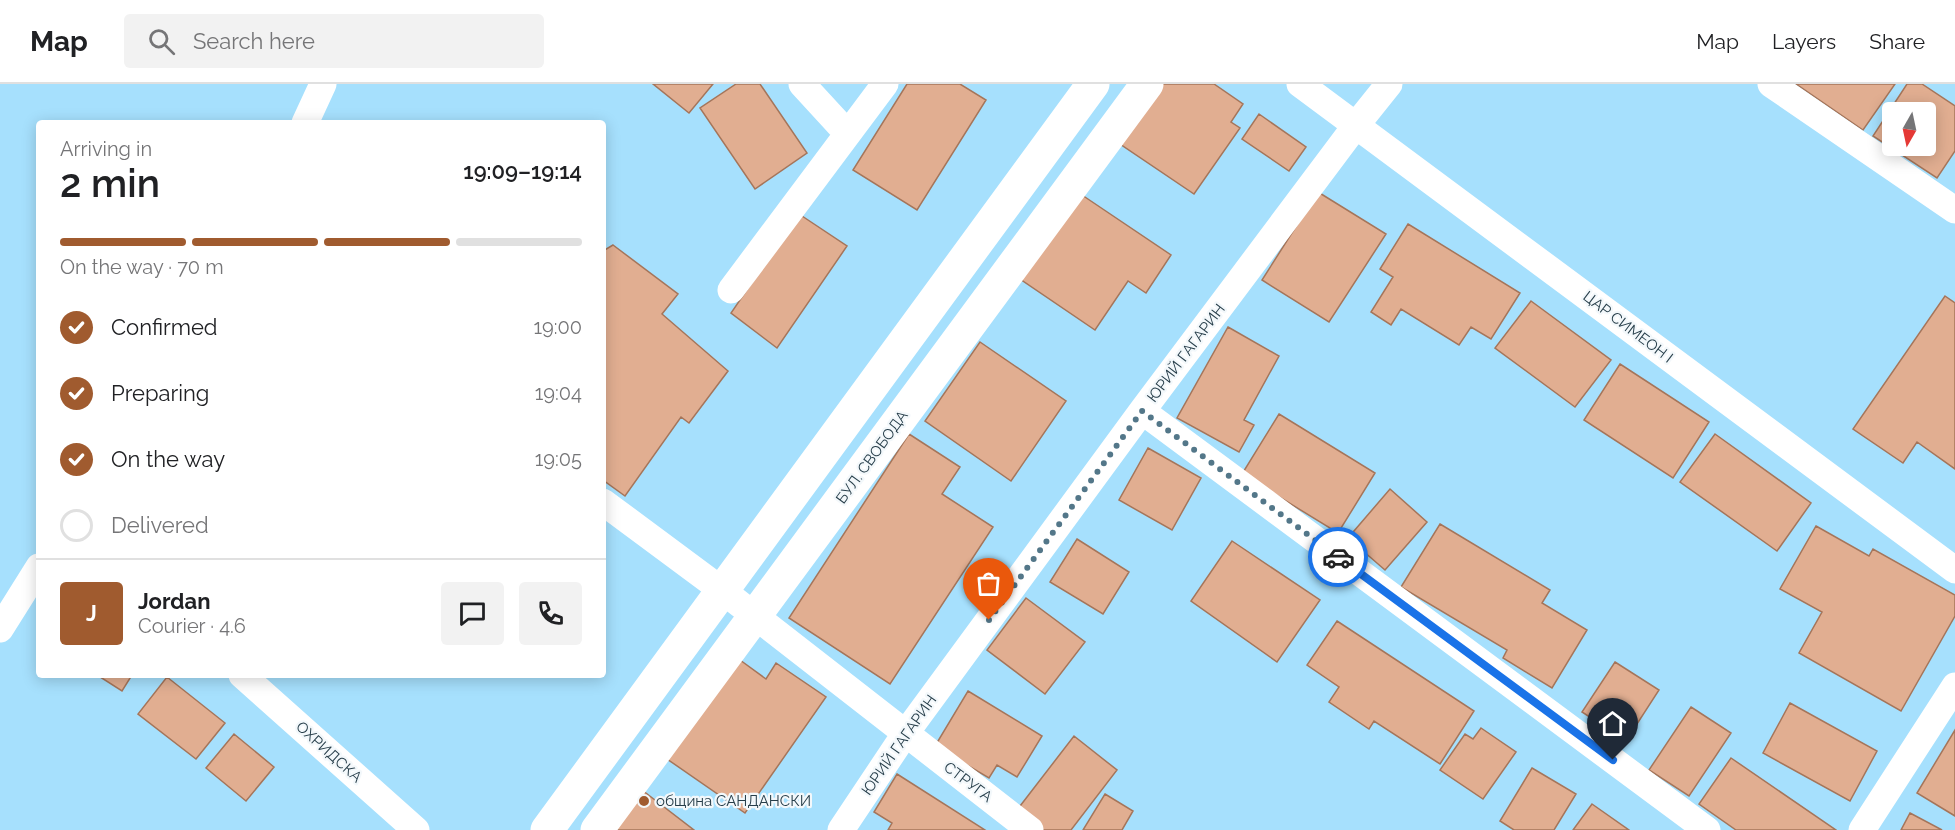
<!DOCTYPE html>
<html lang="en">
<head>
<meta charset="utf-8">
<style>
  :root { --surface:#fff; --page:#f2f2f2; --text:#202124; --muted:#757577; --line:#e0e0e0; --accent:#a05b2f }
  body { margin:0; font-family:Raleway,sans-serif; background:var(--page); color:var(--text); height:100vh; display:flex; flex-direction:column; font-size:22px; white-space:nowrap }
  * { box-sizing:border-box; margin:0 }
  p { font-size:20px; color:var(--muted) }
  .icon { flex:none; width:33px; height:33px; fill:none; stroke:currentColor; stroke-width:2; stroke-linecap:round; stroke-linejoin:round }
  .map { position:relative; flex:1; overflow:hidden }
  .panel { position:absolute; left:36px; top:36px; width:570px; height:558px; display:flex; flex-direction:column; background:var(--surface); border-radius:6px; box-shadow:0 3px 15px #0003 }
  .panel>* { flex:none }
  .needle { width:39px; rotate:189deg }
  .controls { position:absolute; left:1882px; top:18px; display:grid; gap:12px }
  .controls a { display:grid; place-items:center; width:54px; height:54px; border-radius:6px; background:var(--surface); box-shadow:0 3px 15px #0003; font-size:30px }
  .pin { position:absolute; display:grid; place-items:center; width:51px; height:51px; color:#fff; margin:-62px -26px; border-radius:50% 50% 50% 0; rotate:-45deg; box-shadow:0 0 6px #0007 }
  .pin .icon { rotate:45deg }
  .courier { position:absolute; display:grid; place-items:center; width:60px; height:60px; margin:-30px; border:4px solid #1a73e8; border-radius:50%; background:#fff; color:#222; box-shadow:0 2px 8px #0007 }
  .overview em { font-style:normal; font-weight:600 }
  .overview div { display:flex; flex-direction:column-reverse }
  .overview { display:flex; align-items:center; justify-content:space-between; height:102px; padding:0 24px }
  h1 { font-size:39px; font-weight:600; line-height:45px }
  .bar { display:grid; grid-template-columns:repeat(4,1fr); gap:9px 6px; align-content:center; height:72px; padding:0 24px }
  .bar i { height:8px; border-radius:4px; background:var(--line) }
  .bar .active { background:var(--accent) }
  .bar p { grid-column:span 4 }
  .line { display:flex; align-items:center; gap:15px; padding:0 24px; border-top:2px solid var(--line) }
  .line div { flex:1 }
  .round { display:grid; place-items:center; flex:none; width:63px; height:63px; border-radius:6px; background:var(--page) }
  ol { padding:0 24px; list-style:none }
  li { display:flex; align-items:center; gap:18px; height:66px }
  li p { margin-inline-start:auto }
  li .icon { padding:6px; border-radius:50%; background:var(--accent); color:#fff; stroke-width:4 }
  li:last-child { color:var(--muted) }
  li i { width:33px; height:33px; border:3px solid var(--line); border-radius:50% }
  header { display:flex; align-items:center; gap:36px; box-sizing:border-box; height:84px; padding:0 30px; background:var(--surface); border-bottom:2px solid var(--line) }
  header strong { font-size:28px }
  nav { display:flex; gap:33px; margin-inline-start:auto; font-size:21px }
  .search { width:420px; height:54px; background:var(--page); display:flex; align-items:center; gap:15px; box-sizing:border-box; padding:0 21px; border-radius:6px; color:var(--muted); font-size:22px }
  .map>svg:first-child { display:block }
  .building { fill:#e1ae91; stroke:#a5755a; stroke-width:1.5; fill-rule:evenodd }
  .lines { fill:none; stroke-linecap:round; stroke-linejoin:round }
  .street { stroke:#fff; stroke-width:27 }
  .secondary { stroke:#fff; stroke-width:33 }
  .done { stroke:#537789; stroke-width:6; stroke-dasharray:0 10.8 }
  .route { stroke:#1a73e8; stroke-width:8 }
  .poi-dot { fill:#a05b2f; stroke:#f3f8fb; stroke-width:2 }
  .labels { text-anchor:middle; stroke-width:4.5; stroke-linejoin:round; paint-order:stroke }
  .street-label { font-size:15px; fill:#273e4a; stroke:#f3f8fb }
  .poi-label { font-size:15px; fill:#273e4a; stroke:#f3f8fb; text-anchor:start }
</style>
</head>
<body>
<header>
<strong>Map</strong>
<div class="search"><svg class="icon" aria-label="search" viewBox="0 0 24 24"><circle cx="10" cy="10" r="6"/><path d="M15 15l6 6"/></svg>Search here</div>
<nav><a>Map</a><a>Layers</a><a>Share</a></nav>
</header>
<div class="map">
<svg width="1955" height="746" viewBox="0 0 1955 746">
  <rect width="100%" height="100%" fill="#a6e0fd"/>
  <path class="building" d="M653 0H713L689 29Z
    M736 0H760L807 69 755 105 700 24Z
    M907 0H960L986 16 917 126 853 86Z
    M1162 0H1214L1243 20 1231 38 1240 44 1194 110 1120 60Z
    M1796 0H1895L1863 46Z
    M1907 0H1922L1955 22V67L1937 94 1873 52ZM1893 28H1926V62H1893Z
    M1259 30 1306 63 1289 87 1242 55Z
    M1318 108 1386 150 1329 238 1262 196Z
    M1079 109 1171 171 1146 209 1128 197 1095 246 1020 195Z
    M799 130 847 162 777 264 731 229Z
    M1408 140 1520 209 1491 255 1471 243 1459 261 1401 225 1391 241 1371 228 1393 193 1380 185Z
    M613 161 678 210 662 230 728 287 689 339 681 333 625 412 603 396V167Z
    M1945 212 1955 219V385L1917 358 1903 379 1853 345Z
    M1531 217 1611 276 1575 323 1495 264Z
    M1228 243 1279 272 1244 336 1254 341 1239 368 1177 334Z
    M980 258 1066 317 1011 397 925 337Z
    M1620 280 1709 338 1673 394 1584 336Z
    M1279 330 1375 389 1338 449 1242 390Z
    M909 350 960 383 942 410 993 443 890 600 789 534Z
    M1715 350 1811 419 1777 467 1680 398Z
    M1148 364 1201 394 1172 446 1119 416Z
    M1390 405 1427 438 1385 486 1348 454Z
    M1440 440 1550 506 1542 519 1587 546 1552 604 1503 574 1507 566 1401 503Z
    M1816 442 1869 472 1873 465 1955 511V532L1901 627 1799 569 1822 528 1780 505Z
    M1077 455 1129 488 1103 530 1050 498Z
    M1232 457 1320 516 1277 578 1191 517Z
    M1026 514 1085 558 1045 610 987 566Z
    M1337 537 1474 627 1440 680 1374 637 1369 645 1329 618 1339 603 1307 581Z
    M740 576 766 595 776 579 826 613 745 729 667 675Z
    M1615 578 1659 606 1626 657 1582 628Z
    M97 591H132L122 607Z
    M167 593 225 639 196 675 138 630Z
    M968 607 1042 652 1017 693 997 681 989 694 935 662Z
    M1790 619 1877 667 1850 717 1763 669Z
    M1691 623 1731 649 1689 712 1649 686Z
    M1481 644 1516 668 1483 715 1440 686 1465 650 1473 655Z
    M1955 646V732L1917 709Z
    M234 650 274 683 246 717 206 684Z
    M1074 652 1117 686 1071 746H1043L1017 726Z
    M1731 674 1836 746H1736L1699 720Z
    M1532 684 1576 710 1554 746H1514L1500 737Z
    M897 690 985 746H888L892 739 874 728Z
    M642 706 694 746H611Z
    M1105 710 1133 727 1122 746H1083Z
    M1592 720 1629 746H1573Z
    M1910 729 1942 746H1901Z"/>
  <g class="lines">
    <path class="street" d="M802 0 847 49
      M1300 0 1955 486
      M1771 0 1955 126
      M305 39 323 0
      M731 206 885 0
      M1142 327 1707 746
      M603 418 723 507 1030 746
      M0 545 39 483
      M242 591 416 746
      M841 746 905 650 1142 327 1357 40 1389 0
      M1862 746 1955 602"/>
    <path class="secondary" d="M547 746 1093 0
      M597 746 1147 0"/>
  </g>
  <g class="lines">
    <path class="done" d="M989 536 1142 327 1338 473"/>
    <path class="route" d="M1338 473 1613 676"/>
  </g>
  <circle class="poi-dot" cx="644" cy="717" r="6"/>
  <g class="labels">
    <g class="street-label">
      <text transform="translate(1628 243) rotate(37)" y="5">ЦАР СИМЕОН I</text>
      <text transform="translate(1186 269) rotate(-53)" y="5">ЮРИЙ ГАГАРИН</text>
      <text transform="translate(872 373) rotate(-54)" y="5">БУЛ. СВОБОДА</text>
      <text transform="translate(899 661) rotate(-55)" y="5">ЮРИЙ ГАГАРИН</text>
      <text transform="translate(329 668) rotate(42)" y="5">ОХРИДСКА</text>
      <text transform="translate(968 698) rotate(37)" y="5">СТРУГА</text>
    </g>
    <g class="poi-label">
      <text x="656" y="722">община САНДАНСКИ</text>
    </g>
  </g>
</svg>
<div class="controls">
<a><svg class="needle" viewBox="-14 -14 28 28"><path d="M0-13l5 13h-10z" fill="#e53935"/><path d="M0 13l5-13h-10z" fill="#757577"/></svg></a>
</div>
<div class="pin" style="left:989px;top:536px;background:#ea580c"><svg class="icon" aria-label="bag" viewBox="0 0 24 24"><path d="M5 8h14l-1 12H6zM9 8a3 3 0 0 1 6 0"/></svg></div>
<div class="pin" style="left:1613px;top:676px;background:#1f2937"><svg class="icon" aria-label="home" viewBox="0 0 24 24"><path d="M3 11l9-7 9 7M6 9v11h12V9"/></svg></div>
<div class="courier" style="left:1338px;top:473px"><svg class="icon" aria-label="car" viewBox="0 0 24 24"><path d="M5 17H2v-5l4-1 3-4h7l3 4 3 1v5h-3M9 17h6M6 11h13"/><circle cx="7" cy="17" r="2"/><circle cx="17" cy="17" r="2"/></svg></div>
<section class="panel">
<div class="overview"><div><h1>2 min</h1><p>Arriving in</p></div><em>19:09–19:14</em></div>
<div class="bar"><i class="active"></i><i class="active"></i><i class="active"></i><i></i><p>On the way · 70 m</p></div>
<ol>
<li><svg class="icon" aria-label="check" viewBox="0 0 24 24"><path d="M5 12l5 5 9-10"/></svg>Confirmed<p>19:00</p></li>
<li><svg class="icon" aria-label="check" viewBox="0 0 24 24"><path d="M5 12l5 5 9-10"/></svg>Preparing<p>19:04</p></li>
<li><svg class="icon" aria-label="check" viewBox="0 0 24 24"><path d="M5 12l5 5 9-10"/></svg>On the way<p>19:05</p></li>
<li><i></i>Delivered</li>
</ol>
<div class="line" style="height:108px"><b class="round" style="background:var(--accent);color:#fff">J</b><div><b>Jordan</b><p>Courier · 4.6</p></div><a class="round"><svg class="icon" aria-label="chat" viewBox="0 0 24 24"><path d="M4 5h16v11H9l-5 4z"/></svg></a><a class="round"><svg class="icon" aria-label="phone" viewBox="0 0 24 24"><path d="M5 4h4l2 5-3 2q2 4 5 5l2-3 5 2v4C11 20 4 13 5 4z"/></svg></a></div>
</section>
</div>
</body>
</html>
